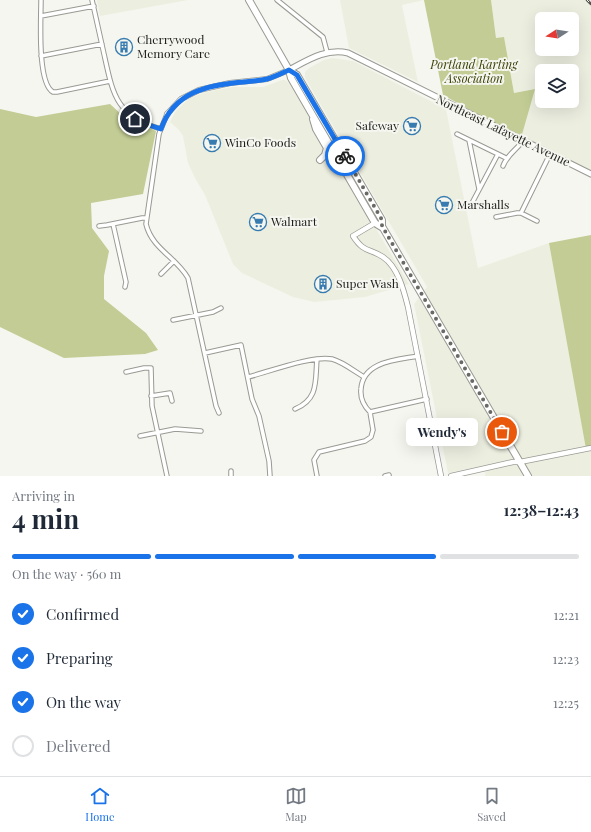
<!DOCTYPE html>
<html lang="en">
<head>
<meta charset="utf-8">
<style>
  :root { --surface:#fff; --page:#f6f6f7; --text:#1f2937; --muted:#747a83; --line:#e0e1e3; --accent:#1a73e8 }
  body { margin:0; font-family:"Playfair Display",serif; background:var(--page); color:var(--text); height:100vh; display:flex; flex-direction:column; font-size:15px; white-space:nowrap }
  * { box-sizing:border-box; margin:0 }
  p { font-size:13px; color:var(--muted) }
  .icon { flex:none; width:22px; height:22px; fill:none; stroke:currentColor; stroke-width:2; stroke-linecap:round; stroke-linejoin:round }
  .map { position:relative; height:476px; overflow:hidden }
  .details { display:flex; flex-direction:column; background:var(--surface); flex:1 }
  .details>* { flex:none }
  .needle { width:26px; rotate:258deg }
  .tools { position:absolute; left:535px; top:12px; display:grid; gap:8px }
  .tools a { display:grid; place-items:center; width:44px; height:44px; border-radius:6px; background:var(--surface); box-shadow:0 4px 16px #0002; font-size:20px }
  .pin { position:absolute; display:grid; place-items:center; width:34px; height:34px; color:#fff; margin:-17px; border:2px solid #fff; border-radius:50%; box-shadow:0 1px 4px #0007 }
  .courier { position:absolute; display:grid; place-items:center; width:40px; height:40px; margin:-20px; border:3px solid #1a73e8; border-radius:50%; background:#fff; color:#222; box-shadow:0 1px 5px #0007 }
  .bubble { position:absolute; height:28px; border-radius:6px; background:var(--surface); box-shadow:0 4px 16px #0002; font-size:13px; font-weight:700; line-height:28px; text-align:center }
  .head em { font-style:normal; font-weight:700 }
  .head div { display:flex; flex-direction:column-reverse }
  .head { display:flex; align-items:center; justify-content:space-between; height:68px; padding:0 12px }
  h1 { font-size:26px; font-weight:700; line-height:30px }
  .bar { display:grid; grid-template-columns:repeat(4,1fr); gap:6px 4px; align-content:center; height:48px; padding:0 12px }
  .bar i { height:5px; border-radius:3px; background:var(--line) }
  .bar .selected { background:var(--accent) }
  .bar p { grid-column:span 4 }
  ol { padding:0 12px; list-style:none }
  li { display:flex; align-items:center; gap:12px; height:44px }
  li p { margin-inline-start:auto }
  li .icon { padding:4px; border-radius:50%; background:var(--accent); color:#fff; stroke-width:4 }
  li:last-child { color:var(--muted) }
  li i { width:22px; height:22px; border:2px solid var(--line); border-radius:50% }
  .tabs { display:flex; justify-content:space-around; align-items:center; height:56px; border-top:1px solid var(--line); background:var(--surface); font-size:11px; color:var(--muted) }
  .tabs a { display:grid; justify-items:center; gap:2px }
  .tabs .selected { color:var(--accent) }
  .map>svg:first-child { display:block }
  .built { fill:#ecefe0; fill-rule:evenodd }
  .green { fill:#c2cc94 }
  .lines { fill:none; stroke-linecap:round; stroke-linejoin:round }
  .minor-casing { stroke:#989a93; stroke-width:5.5 }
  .tertiary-casing { stroke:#989a93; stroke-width:6 }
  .secondary-casing { stroke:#989a93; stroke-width:7 }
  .trunk-casing { stroke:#989a93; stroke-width:8 }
  .minor { stroke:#fff; stroke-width:3.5 }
  .tertiary { stroke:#fff; stroke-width:4.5 }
  .secondary { stroke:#fff; stroke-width:5 }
  .trunk { stroke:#fff; stroke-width:6 }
  .rail-casing { stroke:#51524e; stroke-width:2.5 }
  .rail { stroke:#f5f6ef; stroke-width:1; stroke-dasharray:3; stroke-linecap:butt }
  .done { stroke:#696a65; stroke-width:4; stroke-dasharray:0 7.2 }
  .route { stroke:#1a73e8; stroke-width:5 }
  .labels { text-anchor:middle; stroke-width:4; stroke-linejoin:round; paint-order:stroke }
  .poi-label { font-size:12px; fill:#1d1e1b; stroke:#f5f6ef; text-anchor:start }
  .park-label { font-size:12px; font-style:italic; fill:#3c4206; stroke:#f5f6ef }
  .street-label { font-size:12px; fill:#1d1e1b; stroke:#f5f6ef }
</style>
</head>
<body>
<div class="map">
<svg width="591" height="476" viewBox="0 0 591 476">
  <rect width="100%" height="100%" fill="#f5f6ef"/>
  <path class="built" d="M97 0H188L100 16Z
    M340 0H424L402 5 418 82 349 48Z
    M491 0H591V172L521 138 534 89 514 93 504 38H496ZM542 19H572V49H542ZM542 71H572V101H542Z
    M333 58 353 61 446 109 478 268 549 243 585 442 586 451H591V476H485L486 465 448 473 414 304 427 287 305 78V72L309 68 324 60Z
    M282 80H285L289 83 409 284 365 297 314 302 293 297 242 273 233 264 205 195 195 178 188 163 183 136 179 130 170 122 175 112 188 99 203 93 232 87H263Z"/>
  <path class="green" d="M424 0H491L496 38 504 37 514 93 535 89 521 138 443 95Z
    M110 104 122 115 156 131 143 194 91 203 92 228 109 251 104 276V299L146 333 158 350 145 354 64 358 0 327V109L36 117Z
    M591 235V448L586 449 549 243Z"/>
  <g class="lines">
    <g class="minor-casing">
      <path id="minor" d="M41 0C41 19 37 83 53 92H57L110 81
        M92 0C96 18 100 36 104 54 113 95 116 116 161 129
        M277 0 323 37 327 52
        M41 16 94 6
        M41 56 102 44
        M167 114 159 134 146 224C152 249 176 257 188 278L216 406 219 413
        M457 134 506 158
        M469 140 479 189
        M503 166C507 155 516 150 523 141
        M472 203 498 154
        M496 217 517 213H521
        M537 221 521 213 550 154
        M113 224 126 282 125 287
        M99 226 107 225 142 218H146
        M161 274 174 261
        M173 320 213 312 221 308
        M205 353 241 345 252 399 259 416 269 461 270 476
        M126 372 144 368H151L152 406 167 476
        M248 377C268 372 313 355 332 359 343 362 354 371 364 377
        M151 396 170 393 172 401
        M295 409C319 399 315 381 317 359
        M370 412C363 405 360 398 361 389 363 361 397 360 418 356
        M370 412 427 399
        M140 436 175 429 201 431
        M419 441 434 438
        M231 471V476
        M317 476 314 460 319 452 365 441 371 437 373 430 370 412
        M385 476 389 475"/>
    </g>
    <g class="tertiary-casing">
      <path id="tertiary" d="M167 114 181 99 199 90 230 83 267 79 289 70
        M375 223 353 236C364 253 369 248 383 257 398 267 404 291 408 307L441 476
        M451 476 513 462H520L591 448"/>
    </g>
    <g class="secondary-casing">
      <path id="secondary" d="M289 70C308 60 326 48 348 53L591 174"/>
    </g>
    <g class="trunk-casing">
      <path id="trunk" d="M249 0 289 70 291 78 375 223 383 228 528 476
        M289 70 297 75 382 220V226
        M313 119 316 129 327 148 325 155 320 160"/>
    </g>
    <use href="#minor" class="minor"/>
    <use href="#tertiary" class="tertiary"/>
    <use href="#secondary" class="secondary"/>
    <use href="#trunk" class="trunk"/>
    <g class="rail-casing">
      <path id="rail" d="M587 0 591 4"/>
    </g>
    <use href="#rail" class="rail"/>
  </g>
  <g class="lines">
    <path class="done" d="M345 156 382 220V226L502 432"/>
    <path class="route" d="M135 119 146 124 161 129C174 92 207 85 243 82 251 81 259 81 267 79 275 77 282 73 289 70L297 75 345 156"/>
  </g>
  <defs>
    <g id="building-ring" transform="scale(0.9)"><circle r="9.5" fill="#f5f6ef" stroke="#377bb0" stroke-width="1.5"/><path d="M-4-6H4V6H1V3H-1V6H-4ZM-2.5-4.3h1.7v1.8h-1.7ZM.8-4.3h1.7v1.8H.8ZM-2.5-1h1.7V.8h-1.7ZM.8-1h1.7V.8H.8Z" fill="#377bb0"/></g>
    <g id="supermarket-ring" transform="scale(0.9)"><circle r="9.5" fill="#f5f6ef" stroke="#377bb0" stroke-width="1.5"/><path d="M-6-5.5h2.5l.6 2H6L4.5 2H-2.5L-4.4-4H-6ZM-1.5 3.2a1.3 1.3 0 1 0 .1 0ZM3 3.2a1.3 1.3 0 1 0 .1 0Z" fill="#377bb0"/></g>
  </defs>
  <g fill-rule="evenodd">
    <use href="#building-ring" x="124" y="47"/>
    <use href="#supermarket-ring" x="412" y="126"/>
    <use href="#supermarket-ring" x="212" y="143"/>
    <use href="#supermarket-ring" x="444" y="205"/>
    <use href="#supermarket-ring" x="258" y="222"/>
    <use href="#building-ring" x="323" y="284"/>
  </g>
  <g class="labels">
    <g class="poi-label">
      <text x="137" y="44">Cherrywood<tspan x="137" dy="14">Memory Care</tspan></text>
      <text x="399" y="130" text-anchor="end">Safeway</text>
      <text x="225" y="147">WinCo Foods</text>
      <text x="457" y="209">Marshalls</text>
      <text x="271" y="226">Walmart</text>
      <text x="336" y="288">Super Wash</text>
    </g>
    <g class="park-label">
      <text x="474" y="69">Portland Karting<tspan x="474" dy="14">Association</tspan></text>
    </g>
    <g class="street-label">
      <text transform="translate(503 131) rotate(26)" y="4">Northeast Lafayette Avenue</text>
    </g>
  </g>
</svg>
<div class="tools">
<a><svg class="needle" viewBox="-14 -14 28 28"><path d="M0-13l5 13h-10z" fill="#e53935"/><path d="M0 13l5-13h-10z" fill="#747a83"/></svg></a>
<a><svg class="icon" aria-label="layers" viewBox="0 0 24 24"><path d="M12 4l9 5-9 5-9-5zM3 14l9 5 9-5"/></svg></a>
</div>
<div class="pin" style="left:502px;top:432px;background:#ea580c"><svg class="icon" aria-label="bag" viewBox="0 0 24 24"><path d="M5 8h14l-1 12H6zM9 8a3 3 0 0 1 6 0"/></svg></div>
<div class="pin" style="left:135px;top:119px;background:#1f2937"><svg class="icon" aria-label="home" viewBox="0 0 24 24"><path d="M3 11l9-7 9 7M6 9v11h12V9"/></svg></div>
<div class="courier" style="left:345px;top:156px"><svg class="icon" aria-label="bike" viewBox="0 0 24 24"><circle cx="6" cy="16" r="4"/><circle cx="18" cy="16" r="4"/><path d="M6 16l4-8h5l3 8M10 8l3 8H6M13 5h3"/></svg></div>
<div class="bubble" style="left:406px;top:418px;width:72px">Wendy's</div>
</div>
<section class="details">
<div class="head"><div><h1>4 min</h1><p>Arriving in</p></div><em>12:38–12:43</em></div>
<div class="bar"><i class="selected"></i><i class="selected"></i><i class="selected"></i><i></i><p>On the way · 560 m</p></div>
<ol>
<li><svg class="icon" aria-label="check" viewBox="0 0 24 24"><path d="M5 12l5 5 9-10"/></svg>Confirmed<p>12:21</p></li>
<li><svg class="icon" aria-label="check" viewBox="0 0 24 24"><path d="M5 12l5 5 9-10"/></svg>Preparing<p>12:23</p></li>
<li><svg class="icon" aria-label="check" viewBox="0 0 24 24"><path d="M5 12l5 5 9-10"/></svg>On the way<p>12:25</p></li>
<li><i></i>Delivered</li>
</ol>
</section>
<nav class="tabs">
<a class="selected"><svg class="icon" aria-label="home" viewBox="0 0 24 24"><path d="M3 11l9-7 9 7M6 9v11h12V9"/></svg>Home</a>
<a><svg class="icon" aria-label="map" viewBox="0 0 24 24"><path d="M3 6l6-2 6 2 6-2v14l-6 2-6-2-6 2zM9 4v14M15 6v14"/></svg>Map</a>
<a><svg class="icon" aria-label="saved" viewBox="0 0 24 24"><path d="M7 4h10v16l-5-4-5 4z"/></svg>Saved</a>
</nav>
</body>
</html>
